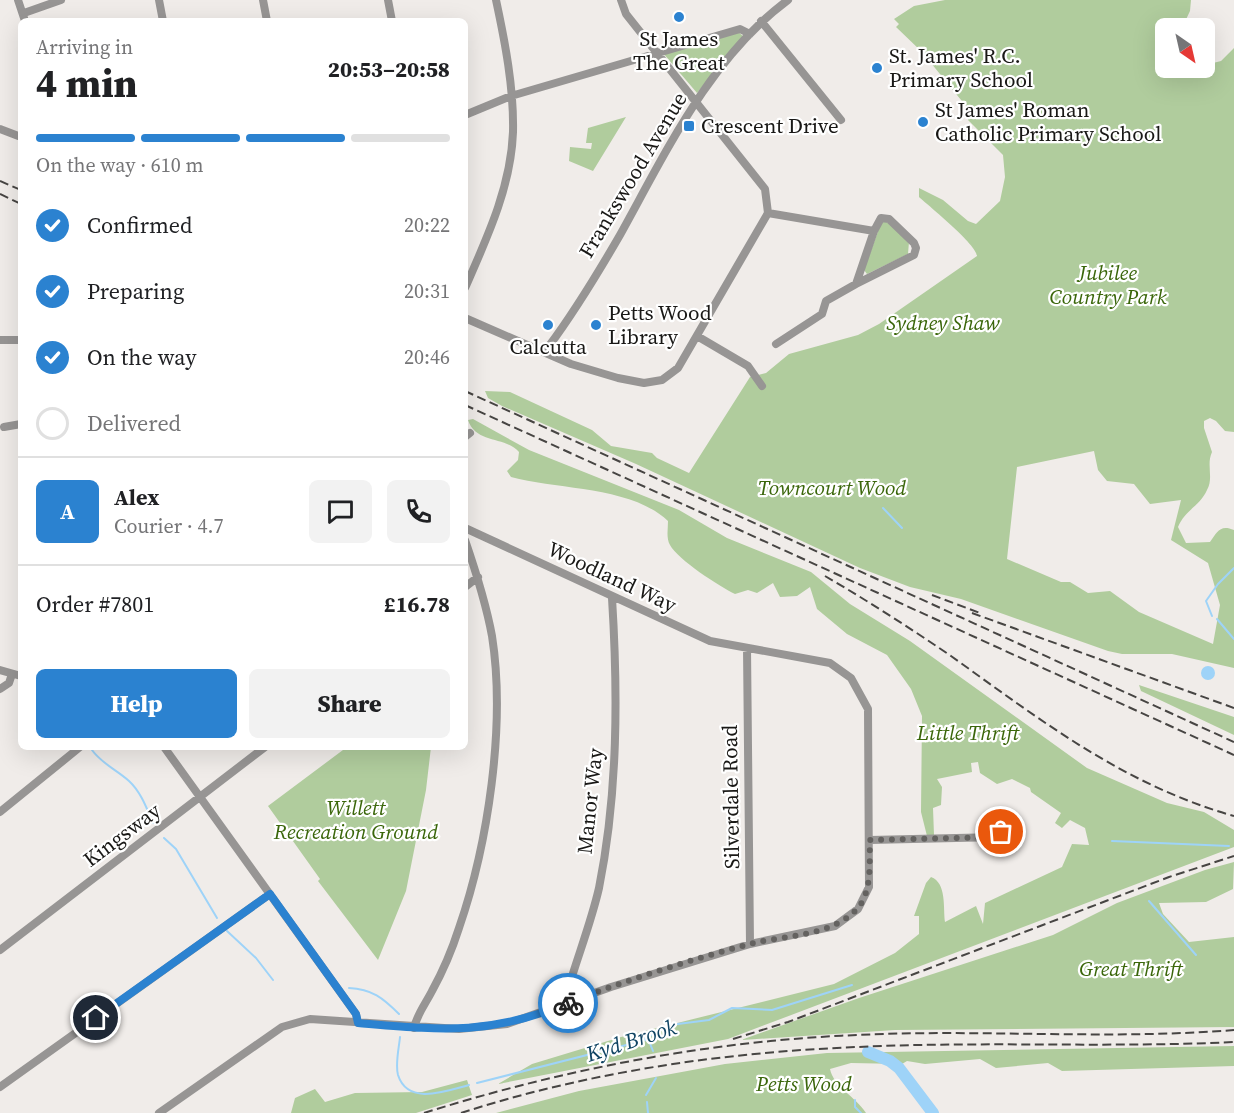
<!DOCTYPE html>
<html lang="en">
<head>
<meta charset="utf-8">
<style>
  :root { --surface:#fff; --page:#f2f2f2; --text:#202124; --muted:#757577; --line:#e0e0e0; --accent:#2b82d0 }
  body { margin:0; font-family:"Source Serif 4",serif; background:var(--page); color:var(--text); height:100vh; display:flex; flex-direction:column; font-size:22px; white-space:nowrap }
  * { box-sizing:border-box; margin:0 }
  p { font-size:20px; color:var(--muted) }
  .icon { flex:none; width:33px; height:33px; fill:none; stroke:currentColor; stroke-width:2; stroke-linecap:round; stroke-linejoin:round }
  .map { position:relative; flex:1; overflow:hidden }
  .panel { position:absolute; left:18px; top:18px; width:450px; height:732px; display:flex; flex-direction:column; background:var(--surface); border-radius:9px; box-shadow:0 6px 24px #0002 }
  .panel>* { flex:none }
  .needle { width:39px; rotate:146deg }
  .tools { position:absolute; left:1155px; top:18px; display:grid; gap:12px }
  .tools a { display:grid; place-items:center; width:60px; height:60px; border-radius:9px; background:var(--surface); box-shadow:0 6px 24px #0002; font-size:30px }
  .pin { position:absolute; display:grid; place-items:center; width:51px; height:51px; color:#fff; margin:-26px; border:3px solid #fff; border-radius:50%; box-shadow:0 2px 6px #0007 }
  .courier { position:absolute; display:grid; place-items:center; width:60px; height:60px; margin:-30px; border:4px solid #2b82d0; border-radius:50%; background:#fff; color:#222; box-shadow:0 2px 8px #0007 }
  .summary em { font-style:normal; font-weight:800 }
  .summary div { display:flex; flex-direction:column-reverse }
  .summary { display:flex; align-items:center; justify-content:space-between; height:102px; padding:0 18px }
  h1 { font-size:39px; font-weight:800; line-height:45px }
  .bar { display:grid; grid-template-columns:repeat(4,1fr); gap:9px 6px; align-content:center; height:72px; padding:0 18px }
  .bar i { height:8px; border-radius:4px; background:var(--line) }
  .bar .on { background:var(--accent) }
  .bar p { grid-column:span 4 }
  .line { display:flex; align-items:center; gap:15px; padding:0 18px; border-top:2px solid var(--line) }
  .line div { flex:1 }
  .round { display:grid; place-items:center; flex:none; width:63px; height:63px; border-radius:9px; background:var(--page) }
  ol { padding:0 18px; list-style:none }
  li { display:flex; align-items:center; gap:18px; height:66px }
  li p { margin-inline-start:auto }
  li .icon { padding:6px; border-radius:50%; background:var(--accent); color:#fff; stroke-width:4 }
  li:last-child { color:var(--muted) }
  li i { width:33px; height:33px; border:3px solid var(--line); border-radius:50% }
  .cta { display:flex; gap:12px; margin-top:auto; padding:12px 18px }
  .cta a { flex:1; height:69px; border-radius:9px; background:var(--accent); color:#fff; font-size:24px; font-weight:800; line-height:69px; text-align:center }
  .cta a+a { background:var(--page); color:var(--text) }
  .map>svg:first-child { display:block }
  .green { fill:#b0cc9d; fill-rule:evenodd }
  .water { fill:#9ed3f8 }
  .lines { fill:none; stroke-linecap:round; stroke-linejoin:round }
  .stream { stroke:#9ed3f8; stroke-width:2 }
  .river { stroke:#9ed3f8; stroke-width:12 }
  .minor { stroke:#979594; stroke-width:8 }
  .rail { stroke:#474543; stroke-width:2; stroke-dasharray:9 4.5; stroke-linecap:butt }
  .done { stroke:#646260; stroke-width:6; stroke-dasharray:0 10.8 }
  .route { stroke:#2b82d0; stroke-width:8 }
  .poi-dot { fill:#2b82d0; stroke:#fff; stroke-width:2 }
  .labels { text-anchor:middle; stroke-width:4.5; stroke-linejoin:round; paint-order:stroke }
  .poi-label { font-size:21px; fill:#191816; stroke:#fff; text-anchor:start }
  .street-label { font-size:21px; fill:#191816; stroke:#fff }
  .park-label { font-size:21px; font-style:italic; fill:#3a660a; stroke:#fff }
  .water-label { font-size:22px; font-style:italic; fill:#104463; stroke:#fff }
</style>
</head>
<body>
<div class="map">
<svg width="1234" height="1113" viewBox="0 0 1234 1113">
  <rect width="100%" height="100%" fill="#f0ece9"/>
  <path class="green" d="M945 0H1191L1190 11 1182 28H1166L1165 57 1158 75 1204 68 1205 65 1221 61 1234 48V432L1225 431 1216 421 1210 418 1204 421V428L1212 452C1206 465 1214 478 1207 490 1200 506 1185 510 1178 527L1186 543 1210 542C1217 532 1220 524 1234 530V668L1172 654H1122L1108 651 961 599 910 587 860 568 636 464 502 406 488 398 485 391 510 392 592 430 611 446 652 453 657 458 689 473 750 377 766 373 789 354 858 335 879 324 977 256C977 245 929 206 919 197V188L943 200 968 221 976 224 1000 201 1005 177 1003 155 968 120 970 111 922 52 896 27 899 24 894 19 914 6ZM1094 451 1098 470 1107 481 1134 484 1150 504 1181 500 1171 540 1208 563 1220 605 1213 644 1139 612 1110 591 1088 593 1070 582H1061L1007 559 1017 467Z
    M738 32 743 36 697 93 663 53Z
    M626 117 593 171 569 161 570 147 591 149 592 143H586L588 128Z
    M885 220 909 242 908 254 867 274 864 270 881 223Z
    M473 419 529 450 679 510 727 538 811 572 850 604 910 641 1087 768 1167 803 1204 812 1234 830V847L728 1039 498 1084 532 1064 621 1037 834 984 895 953 919 934V916H914L926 883 931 877C947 883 943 908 945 922L976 906 983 924 985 903 1062 867 1072 844 1089 845 1085 828 1070 820 1062 828 1055 823 1061 813 1031 792 1030 788 1012 779 997 784 980 773 978 762 971 763 972 772 937 779 942 787 941 805 933 808 934 835 927 836 921 812 922 716 911 689 887 655 847 634 817 609 810 587 797 596 780 597 773 583 757 593 748 590 735 594C720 587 677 559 670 545 666 538 668 529 668 521 631 486 559 490 511 477L507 471 518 460 519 452C505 436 476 444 468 420Z
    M1139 685 1234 717V735L1141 691Z
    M347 747H431L426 790 406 891 378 960 318 881 320 879 268 806Z
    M1234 862 1233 889 1206 902 1159 903 1163 914 1189 942 1234 937V1027L895 1030 741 1040 859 998 1053 935 1117 903 1205 870Z
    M1234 1046V1066L1062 1071 1048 1063 996 1068 980 1059 925 1064 907 1061 902 1064 851 1063 830 1069C833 1086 856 1097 866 1113H496L579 1091 725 1064 827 1053Z
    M467 1080 472 1095 416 1113H291L295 1098 315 1089 325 1102 355 1093 422 1092Z"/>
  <path class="water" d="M1201 673a7 7 0 1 1 14 0a7 7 0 1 1-14 0Z"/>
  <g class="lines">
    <path class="stream" d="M883 508 902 528
      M1212 616 1206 601 1218 584 1234 568
      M1217 619 1234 639
      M92 750C102 764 117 770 129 781 141 792 147 809 153 823
      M164 838 176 849 217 918
      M1112 841 1229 846
      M1149 901 1196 955
      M227 931 256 958 273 980
      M349 988C372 989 383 998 399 1014
      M400 1037C399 1048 395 1064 398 1075 408 1106 446 1091 469 1085
      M645 1040 649 1041 653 1051
      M878 1056V1060
      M477 1083 638 1042 670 1025 709 1020 732 1008 772 1010 852 985
      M646 1095 656 1078
      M855 1100V1107L861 1113
      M647 1102 648 1113"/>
    <path class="river" d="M868 1052 890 1061 899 1068 933 1113"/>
    <path class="minor" d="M18 0 25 21
      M159 0 163 21
      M263 0 267 21
      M388 0 392 21
      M24 13 61 0
      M761 21 841 120
      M465 115 511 96 740 29 750 34
      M0 129 21 137
      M768 213 874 231 881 218 889 219 914 243 916 248 914 255 856 284
      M465 288C487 238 511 187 513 132 514 88 505 42 496 0
      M465 318 571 364 618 378 644 383 662 380 678 368 768 213 765 189 626 14 621 0
      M697 336 748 366 762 386
      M0 340H21
      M776 344 822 314 826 301 856 284 874 231
      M543 350 549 346C575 311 598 273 620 235 666 152 710 58 788 0
      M4 427 21 424
      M465 437 470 433
      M465 587 478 577
      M747 648 750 944
      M0 670 21 676
      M0 689 9 683 12 674
      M164 747 356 1014 358 1023
      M0 812 80 747
      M999 837a7 7 0 1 1 14 0a7 7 0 1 1-14 0Z
      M870 840 999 837
      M0 950 265 747
      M569 1002 567 993C577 958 591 923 599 888 618 793 618 694 612 598
      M414 1028C417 1014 426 1003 432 991 443 971 452 950 459 928 488 844 506 725 492 636 486 603 476 572 465 540
      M0 1087 270 894
      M159 1113 282 1027 310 1019 459 1029 507 1024 611 987 750 944 835 926 858 909 869 887 868 709 851 678 830 663 710 641 465 528"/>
    <path class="rail" d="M0 181 21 190
      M0 194 21 204
      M465 391 1234 742
      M465 405 1234 755
      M825 576C868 601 910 628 951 656 1042 721 1124 785 1234 816
      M932 595 980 613
      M972 613 1234 708
      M733 1039 788 1022 1169 877 1234 856
      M424 1113C564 1069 710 1041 857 1035 982 1029 1109 1040 1234 1030
      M461 1113C588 1072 725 1052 858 1047 983 1041 1109 1048 1234 1042"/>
  </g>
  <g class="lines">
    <path class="done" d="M568 1003C627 980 689 960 750 944 785 935 830 937 856 910 873 893 869 862 870 840L999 837 1001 832"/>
    <path class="route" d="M96 1018 270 894 356 1014 358 1023C441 1030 489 1036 568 1003"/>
  </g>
  <g class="poi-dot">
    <circle cx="679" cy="17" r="6"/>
    <circle cx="877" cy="68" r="6"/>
    <circle cx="923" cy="122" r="6"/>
    <rect x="683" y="120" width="12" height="12" rx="3"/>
    <circle cx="548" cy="325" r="6"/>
    <circle cx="596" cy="325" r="6"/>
  </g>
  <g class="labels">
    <g class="poi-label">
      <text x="679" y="46" text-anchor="middle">St James<tspan x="679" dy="24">The Great</tspan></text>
      <text x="889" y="63">St. James' R.C.<tspan x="889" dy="24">Primary School</tspan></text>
      <text x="935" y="117">St James' Roman<tspan x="935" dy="24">Catholic Primary School</tspan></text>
      <text x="701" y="133">Crescent Drive</text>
      <text x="608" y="320">Petts Wood<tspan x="608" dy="24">Library</tspan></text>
      <text x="548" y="354" text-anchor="middle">Calcutta</text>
    </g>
    <g class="street-label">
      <text transform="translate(633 175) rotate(-59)" y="7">Frankswood Avenue</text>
      <text transform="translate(612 577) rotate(25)" y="7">Woodland Way</text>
      <text transform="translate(731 797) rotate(-91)" y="7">Silverdale Road</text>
      <text transform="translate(590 801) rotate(-84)" y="7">Manor Way</text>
      <text transform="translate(122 835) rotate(-37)" y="7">Kingsway</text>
    </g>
    <g class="park-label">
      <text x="1108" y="280">Jubilee<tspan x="1108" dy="24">Country Park</tspan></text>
      <text x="943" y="330">Sydney Shaw</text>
      <text x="832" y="495">Towncourt Wood</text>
      <text x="968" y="740">Little Thrift</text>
      <text x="356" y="815">Willett<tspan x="356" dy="24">Recreation Ground</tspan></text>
      <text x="1131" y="976">Great Thrift</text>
      <text x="804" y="1091">Petts Wood</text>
    </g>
    <g class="water-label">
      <text transform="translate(631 1040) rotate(-18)" y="8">Kyd Brook</text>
    </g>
  </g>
</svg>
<div class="tools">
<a><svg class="needle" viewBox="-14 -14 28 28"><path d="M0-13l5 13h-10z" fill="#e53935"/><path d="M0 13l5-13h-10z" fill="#757577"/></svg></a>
</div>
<div class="pin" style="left:1001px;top:832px;background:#ea580c"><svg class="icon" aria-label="bag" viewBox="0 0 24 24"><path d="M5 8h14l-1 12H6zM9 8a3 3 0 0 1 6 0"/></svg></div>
<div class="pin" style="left:96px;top:1018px;background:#1f2937"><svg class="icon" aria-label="home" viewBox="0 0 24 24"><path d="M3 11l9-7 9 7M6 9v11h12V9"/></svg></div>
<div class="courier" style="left:568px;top:1003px"><svg class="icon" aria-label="bike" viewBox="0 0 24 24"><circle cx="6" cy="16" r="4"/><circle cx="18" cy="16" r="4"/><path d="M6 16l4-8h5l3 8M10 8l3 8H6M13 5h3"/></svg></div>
<section class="panel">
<div class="summary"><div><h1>4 min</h1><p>Arriving in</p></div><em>20:53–20:58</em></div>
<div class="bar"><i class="on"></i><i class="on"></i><i class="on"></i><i></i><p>On the way · 610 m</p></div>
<ol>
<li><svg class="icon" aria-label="check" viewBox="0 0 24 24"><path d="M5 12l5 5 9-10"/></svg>Confirmed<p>20:22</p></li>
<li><svg class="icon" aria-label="check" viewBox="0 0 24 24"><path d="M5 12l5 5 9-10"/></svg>Preparing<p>20:31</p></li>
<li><svg class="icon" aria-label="check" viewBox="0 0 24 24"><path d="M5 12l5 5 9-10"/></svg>On the way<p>20:46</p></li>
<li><i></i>Delivered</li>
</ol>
<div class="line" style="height:108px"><b class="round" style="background:var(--accent);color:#fff">A</b><div><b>Alex</b><p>Courier · 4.7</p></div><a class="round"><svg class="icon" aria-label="chat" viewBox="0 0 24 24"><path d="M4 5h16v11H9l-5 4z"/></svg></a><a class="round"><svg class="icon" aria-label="phone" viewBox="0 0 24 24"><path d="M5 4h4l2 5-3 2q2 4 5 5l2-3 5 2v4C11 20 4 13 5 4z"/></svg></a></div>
<div class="line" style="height:78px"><div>Order #7801</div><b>£16.78</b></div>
<div class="cta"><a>Help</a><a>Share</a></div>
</section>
</div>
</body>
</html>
